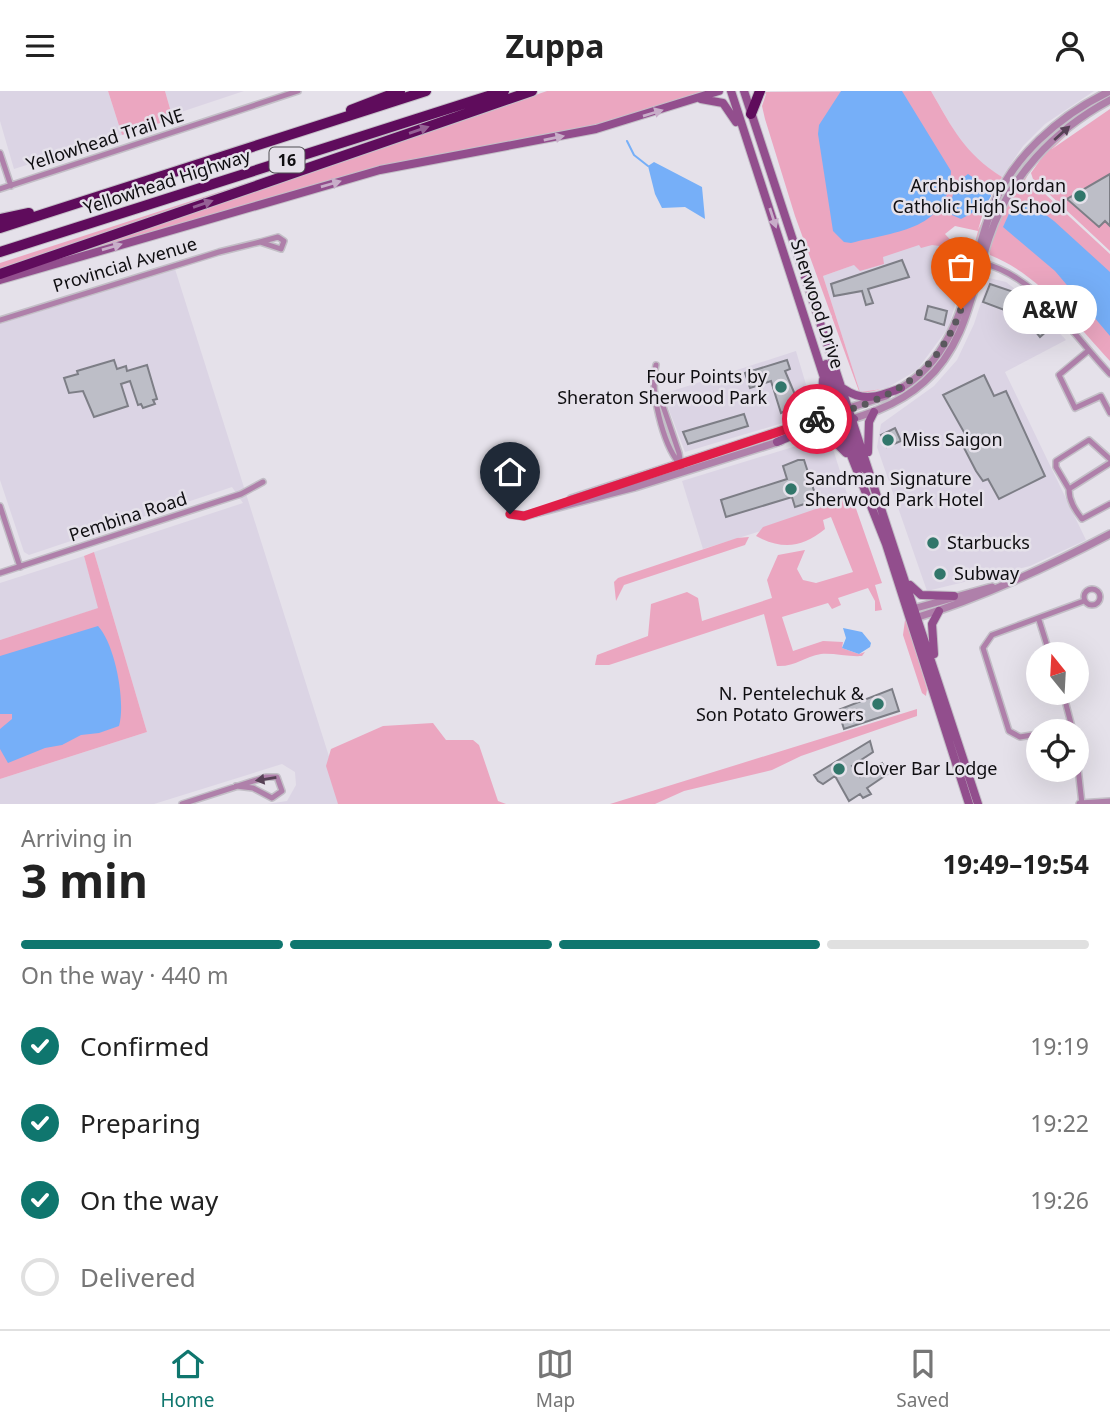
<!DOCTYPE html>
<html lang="en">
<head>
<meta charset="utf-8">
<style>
  :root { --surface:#fff; --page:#f6f6f6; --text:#222; --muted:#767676; --line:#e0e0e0; --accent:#0f766e }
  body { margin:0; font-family:"Noto Sans",sans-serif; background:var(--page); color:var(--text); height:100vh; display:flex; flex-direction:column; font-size:26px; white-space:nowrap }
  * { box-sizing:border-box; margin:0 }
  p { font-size:23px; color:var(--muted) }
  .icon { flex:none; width:38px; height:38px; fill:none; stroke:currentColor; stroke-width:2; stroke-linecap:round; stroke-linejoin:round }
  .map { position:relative; height:713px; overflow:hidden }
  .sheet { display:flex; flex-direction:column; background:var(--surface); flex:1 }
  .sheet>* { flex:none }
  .needle { width:46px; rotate:342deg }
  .fabs { position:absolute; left:1026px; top:551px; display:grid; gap:14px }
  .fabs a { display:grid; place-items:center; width:63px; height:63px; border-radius:50%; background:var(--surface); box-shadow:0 7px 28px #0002; font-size:35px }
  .pin { position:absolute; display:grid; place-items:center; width:60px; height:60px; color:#fff; margin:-72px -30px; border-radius:50% 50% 50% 0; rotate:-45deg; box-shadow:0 0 7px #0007 }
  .pin .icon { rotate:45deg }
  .courier { position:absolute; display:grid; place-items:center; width:70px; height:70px; margin:-35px; border:5px solid #e11d48; border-radius:50%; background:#fff; color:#222; box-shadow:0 2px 9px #0007 }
  .bubble { position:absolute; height:49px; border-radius:24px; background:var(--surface); box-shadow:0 7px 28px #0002; font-size:23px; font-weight:700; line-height:49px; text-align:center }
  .overview em { font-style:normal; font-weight:700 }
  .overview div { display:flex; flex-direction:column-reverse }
  .overview { display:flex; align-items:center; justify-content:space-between; height:119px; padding:0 21px }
  h1 { font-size:46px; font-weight:700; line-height:52px }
  .bar { display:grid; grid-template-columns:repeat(4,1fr); gap:10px 7px; align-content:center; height:84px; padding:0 21px }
  .bar i { height:9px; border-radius:5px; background:var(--line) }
  .bar .current { background:var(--accent) }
  .bar p { grid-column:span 4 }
  ol { padding:0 21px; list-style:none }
  li { display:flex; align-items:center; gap:21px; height:77px }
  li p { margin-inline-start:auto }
  li .icon { padding:7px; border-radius:50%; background:var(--accent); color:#fff; stroke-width:4 }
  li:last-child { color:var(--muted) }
  li i { width:38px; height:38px; border:4px solid var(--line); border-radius:50% }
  header { display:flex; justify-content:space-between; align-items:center; height:91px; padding:0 21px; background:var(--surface); font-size:32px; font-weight:700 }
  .dock { display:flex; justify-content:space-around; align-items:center; height:98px; border-top:2px solid var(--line); background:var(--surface); font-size:19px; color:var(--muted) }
  .dock a { display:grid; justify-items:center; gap:4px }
  .dock .current { color:var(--accent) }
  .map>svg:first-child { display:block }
  .built { fill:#dbd4e4 }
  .green { fill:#eba6c0 }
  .water { fill:#76aff8 }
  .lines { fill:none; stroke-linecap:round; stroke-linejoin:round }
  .stream { stroke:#76aff8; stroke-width:2 }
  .canal { stroke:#76aff8; stroke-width:5 }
  .building { fill:#bdbec7; stroke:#7d7e86; stroke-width:2 }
  .minor-casing { stroke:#c3bfc7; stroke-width:8 }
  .tertiary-casing { stroke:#c3bfc7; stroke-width:10 }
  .secondary-casing { stroke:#c3bfc7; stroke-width:10 }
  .motorway-casing { stroke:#c3bfc7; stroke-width:12 }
  .minor { stroke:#af80aa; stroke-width:5 }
  .tertiary { stroke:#af80aa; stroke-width:7 }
  .secondary { stroke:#924e8d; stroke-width:8 }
  .motorway { stroke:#5f0c5c; stroke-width:10 }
  .oneway { fill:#c8aec9 }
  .oneway2 { fill:#956195 }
  .oneway3 { fill:#574156 }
  .done { stroke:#5a585d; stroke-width:7; stroke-dasharray:0 12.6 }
  .route { stroke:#e11d48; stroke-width:9 }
  .poi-dot { fill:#31766a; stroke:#e5e1ea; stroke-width:2.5 }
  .labels { text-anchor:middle; stroke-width:5; stroke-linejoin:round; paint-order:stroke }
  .shield { fill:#e5e1ea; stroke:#4f4d52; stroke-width:2 }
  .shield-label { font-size:16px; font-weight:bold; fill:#0f0e11 }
  .street-label { font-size:18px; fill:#0f0e11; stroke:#e5e1ea }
  .poi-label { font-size:18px; fill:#0f0e11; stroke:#e5e1ea; text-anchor:start }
</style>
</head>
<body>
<header><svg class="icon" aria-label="menu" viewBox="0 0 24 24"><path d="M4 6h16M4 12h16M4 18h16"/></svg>Zuppa<svg class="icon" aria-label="person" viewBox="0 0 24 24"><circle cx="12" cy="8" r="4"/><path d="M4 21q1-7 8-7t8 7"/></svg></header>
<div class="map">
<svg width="1110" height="713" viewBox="0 0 1110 713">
  <rect width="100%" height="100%" fill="#e5e1ea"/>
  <path class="built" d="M0 0H108L122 44 14 78 0 30Z
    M165 0H244L172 24Z
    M931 0H1094L1045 33 1023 55 1002 86 979 72 964 57Z
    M923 149 973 156 948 237 917 279 887 297 860 301 823 185Z
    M175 178 344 713H267L287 710 296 694 295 681 282 673 154 713H0V688L147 641 94 461 243 412 232 396 29 464 24 461 0 389V233Z
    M989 187 1006 191 1029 209 1066 249 1005 281 1086 449 1030 475 927 500 877 356 881 333 934 295 957 269 974 233Z
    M796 260 813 317 810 324 685 361 663 303Z
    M819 348 833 358 850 412 703 458 682 390Z
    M84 465 99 517 0 549V492Z"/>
  <path class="green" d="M108 0H165L173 28 122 44Z
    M547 0H709L602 34 429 65 360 81 64 166Z
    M931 0C953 38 964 62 1002 86L985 115 978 139 1006 83 974 155 978 140 955 135 945 143 955 154 971 157 970 159 932 154 921 157 919 154 883 166 884 173 860 180 854 174 823 185 860 301 882 298 860 303 795 125 765 28 762 15 766 3 763 1Z
    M1110 18V160L1033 88 1031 82C1043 66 1051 50 1070 41L1052 58Z
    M339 62 0 181V172Z
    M1031 78 1024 91 1031 90 1110 163V270C1074 231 1040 184 990 164 987 135 1014 99 1031 78Z
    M845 408 853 409 882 492 875 494 882 519 875 520V510L868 497 838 507 841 514 832 518 828 512 782 526 793 560 823 550 843 551 842 557 859 563 865 561 862 565C849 566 834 562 821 563 804 566 795 576 777 575L764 523 609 574H595L597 564 648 545 651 513 687 501 698 507 702 530 772 507 767 489 778 464 805 459 797 478 803 489 816 492 853 481 831 426 823 429 825 438C802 457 782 459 756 445L763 436Z
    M749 446 745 454 624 494 616 510 614 491 618 487 737 447Z
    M94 461 147 641 0 688V549L98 517 84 465Z
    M905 529 908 531 927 598 926 605 922 602 903 544Z
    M917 618V625L801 665 772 679 684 700 655 713H610Z
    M433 632 446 649H473L479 654 498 710 506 713H338L326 675 331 658 383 635Z"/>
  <path class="water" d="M841 0H902L951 80C949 139 898 140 851 152L844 151 833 140 818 43 819 34Z
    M654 71 702 96 705 128 685 116 662 117 655 103 648 75Z
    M968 83 989 97 991 105 985 115 961 128 952 124C949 109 954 92 968 83Z
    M1018 112 1042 121 1054 130 1110 181V245L1055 180 1003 136 1012 116Z
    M98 535C115 553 126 611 119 635L99 642 81 644 62 654 45 657 8 672 0 658V638L12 628V623H0V565Z
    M843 537 862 541 871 552 870 556 859 563 842 557 846 547Z"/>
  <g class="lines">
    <path class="stream" d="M627 50 634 64 648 75"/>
    <path class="canal" d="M947 98 954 101"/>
  </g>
  <path class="building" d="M1110 83V135L1105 130 1099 136 1067 108Z
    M902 169 909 186 868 198 873 212 866 214 862 200 834 205 831 193Z
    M990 193 1014 201 1007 220 983 211Z
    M928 215 947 220 944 234 925 228Z
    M1032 216 1049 238 1040 246 1022 224Z
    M114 269 117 278 126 275 127 280 147 274 157 308 153 309 155 313 143 317 141 313 138 314 130 290 121 293 128 315 94 326 83 300 69 302 64 287 78 283 77 280Z
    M787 269 790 278 785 280 799 313 781 322 771 290 750 297 745 282Z
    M984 284 994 305 1006 300 1045 385 999 408 988 388 983 390 976 380 962 353 969 350 943 304Z
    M744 323 748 335 688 353 683 341Z
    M895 337 901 350 887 356 881 344Z
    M798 369H804L817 409 795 416 792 406 726 426 721 409 787 388 783 375Z
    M892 598 899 620 844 638 838 619Z
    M870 650 873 661 852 675 860 686 882 672 889 682 867 697 871 703 863 707 860 703 849 710 835 685 823 693 818 690 814 684Z"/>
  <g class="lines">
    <g class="minor-casing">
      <path id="minor" d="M0 62 11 95
        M0 98 298 0
        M278 146 284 150 281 158 260 151Z
        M982 172C1037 185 1072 243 1110 283
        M0 229 219 161 260 151
        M1088 260 1059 284 1075 317 1101 305 1110 322
        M656 274C649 298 663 353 679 372
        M658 309 662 312 679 362 682 381
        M1110 372 1069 398C1069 410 1075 419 1082 428L1110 413
        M1069 398 1056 376V370L1089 349 1110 368
        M0 415 20 476
        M0 482 241 403 263 391
        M1084 506a8 8 0 1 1 16 0a8 8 0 1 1-16 0Z
        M1039 529 1050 564
        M1063 602 1073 640
        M1053 640 1072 637
        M1038 643 1020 646 1009 640 983 557 992 544 1084 510
        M1076 659 1082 713
        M182 713 266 686H277L282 700 272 707 253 697 236 695"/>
    </g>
    <g class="tertiary-casing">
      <path id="tertiary" d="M896 300C964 264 967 184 991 120 1011 66 1060 24 1110 0
        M812 340C852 328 893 319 924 291 967 253 972 198 989 147 1009 86 1054 39 1110 9
        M571 408 886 305
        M510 423 524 425 635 396 781 350
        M909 519 992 496
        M912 528C981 507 1046 477 1110 443
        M1080 713 1110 711"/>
    </g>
    <g class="secondary-casing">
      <path id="secondary" d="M731 0 841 339 886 453 969 713
        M744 0 978 713
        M701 8 723 12 736 31
        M0 189 380 79 596 38 719 0
        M826 273 843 320 854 328
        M844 298C864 312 880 305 901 297
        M841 327 865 378
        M813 329 821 315 823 289
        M805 343 826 342 846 362
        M777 351 839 325
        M868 361 869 331 874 321
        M910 494 921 504 954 505
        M934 563 932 533 939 520"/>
    </g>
    <g class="motorway-casing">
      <path id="motorway" d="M351 19 400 0
        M751 23 760 0
        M0 128 29 122
        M0 137 426 0
        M0 161 504 0
        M0 183 532 0"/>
    </g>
    <use href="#minor" class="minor"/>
    <use href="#tertiary" class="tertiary"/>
    <use href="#secondary" class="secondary"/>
    <use href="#motorway" class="motorway"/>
  </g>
  <defs><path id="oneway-solid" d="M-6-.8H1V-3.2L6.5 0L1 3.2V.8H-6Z" transform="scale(1.75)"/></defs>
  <g class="oneway">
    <use href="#oneway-solid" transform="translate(653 22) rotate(-17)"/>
    <use href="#oneway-solid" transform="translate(554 47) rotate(-12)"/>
    <use href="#oneway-solid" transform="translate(331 93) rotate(-16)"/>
    <use href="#oneway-solid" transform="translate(773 127) rotate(72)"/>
    <use href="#oneway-solid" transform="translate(112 156) rotate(-16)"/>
  </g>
  <g class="oneway2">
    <use href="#oneway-solid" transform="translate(419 39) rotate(-19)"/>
    <use href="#oneway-solid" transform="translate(203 113) rotate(-19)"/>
  </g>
  <g class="oneway3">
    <use href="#oneway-solid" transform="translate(1062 42) rotate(-42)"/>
    <use href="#oneway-solid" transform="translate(266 688) rotate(171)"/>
  </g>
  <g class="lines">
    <path class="done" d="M817 328C886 310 935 289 961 218"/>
    <path class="route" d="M510 423 524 425 817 328"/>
  </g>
  <g class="poi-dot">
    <circle cx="1080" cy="105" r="7"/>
    <circle cx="781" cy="296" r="7"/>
    <circle cx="888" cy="349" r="7"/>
    <circle cx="791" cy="398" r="7"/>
    <circle cx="933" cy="452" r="7"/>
    <circle cx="940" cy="483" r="7"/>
    <circle cx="878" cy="613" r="7"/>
    <circle cx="839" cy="678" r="7"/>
  </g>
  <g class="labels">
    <rect class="shield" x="269.5" y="56.5" width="35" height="25" rx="5"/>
    <g class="shield-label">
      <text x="287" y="75">16</text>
    </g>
    <g class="street-label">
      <text transform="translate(105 49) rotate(-18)" y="6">Yellowhead Trail NE</text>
      <text transform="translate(167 91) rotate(-18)" y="6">Yellowhead Highway</text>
      <text transform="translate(125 174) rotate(-17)" y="6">Provincial Avenue</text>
      <text transform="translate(817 213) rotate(72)" y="6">Sherwood Drive</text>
      <text transform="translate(128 426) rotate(-18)" y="6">Pembina Road</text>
    </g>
    <g class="poi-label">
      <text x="1066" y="101" text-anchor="end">Archbishop Jordan<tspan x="1066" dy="21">Catholic High School</tspan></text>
      <text x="767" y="292" text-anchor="end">Four Points by<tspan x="767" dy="21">Sheraton Sherwood Park</tspan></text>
      <text x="902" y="355">Miss Saigon</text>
      <text x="805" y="394">Sandman Signature<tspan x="805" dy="21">Sherwood Park Hotel</tspan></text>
      <text x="947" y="458">Starbucks</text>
      <text x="954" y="489">Subway</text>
      <text x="864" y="609" text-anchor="end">N. Pentelechuk &amp;<tspan x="864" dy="21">Son Potato Growers</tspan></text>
      <text x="853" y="684">Clover Bar Lodge</text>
    </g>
  </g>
</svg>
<div class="fabs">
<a><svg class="needle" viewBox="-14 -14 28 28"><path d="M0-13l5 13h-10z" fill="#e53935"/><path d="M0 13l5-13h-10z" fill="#767676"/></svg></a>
<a><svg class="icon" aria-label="locate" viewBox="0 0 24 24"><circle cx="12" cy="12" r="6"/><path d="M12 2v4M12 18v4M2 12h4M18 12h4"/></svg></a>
</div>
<div class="pin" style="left:961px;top:218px;background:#ea580c"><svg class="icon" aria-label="bag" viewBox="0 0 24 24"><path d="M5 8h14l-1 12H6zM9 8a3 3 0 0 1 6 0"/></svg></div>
<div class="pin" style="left:510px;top:423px;background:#1f2937"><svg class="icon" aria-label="home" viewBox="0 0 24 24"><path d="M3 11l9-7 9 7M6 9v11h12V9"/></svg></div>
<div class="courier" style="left:817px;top:328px"><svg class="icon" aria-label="bike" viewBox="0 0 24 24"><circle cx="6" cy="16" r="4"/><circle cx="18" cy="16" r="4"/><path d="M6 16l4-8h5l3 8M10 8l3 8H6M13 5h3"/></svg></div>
<div class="bubble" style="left:1003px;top:194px;width:94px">A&amp;W</div>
</div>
<section class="sheet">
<div class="overview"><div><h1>3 min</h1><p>Arriving in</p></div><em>19:49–19:54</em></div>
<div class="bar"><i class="current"></i><i class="current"></i><i class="current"></i><i></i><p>On the way · 440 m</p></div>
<ol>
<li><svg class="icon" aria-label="check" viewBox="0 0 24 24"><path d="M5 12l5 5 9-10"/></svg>Confirmed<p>19:19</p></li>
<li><svg class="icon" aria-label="check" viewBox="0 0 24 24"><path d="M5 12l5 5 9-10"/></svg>Preparing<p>19:22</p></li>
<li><svg class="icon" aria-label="check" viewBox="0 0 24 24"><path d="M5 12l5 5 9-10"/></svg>On the way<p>19:26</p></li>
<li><i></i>Delivered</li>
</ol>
</section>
<nav class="dock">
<a class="current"><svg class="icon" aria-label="home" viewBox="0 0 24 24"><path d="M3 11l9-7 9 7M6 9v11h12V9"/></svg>Home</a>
<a><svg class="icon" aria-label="map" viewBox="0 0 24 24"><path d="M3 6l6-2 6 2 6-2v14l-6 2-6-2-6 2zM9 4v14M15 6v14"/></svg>Map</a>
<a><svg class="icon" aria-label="saved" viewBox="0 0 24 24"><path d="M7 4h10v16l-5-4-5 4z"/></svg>Saved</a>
</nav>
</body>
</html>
